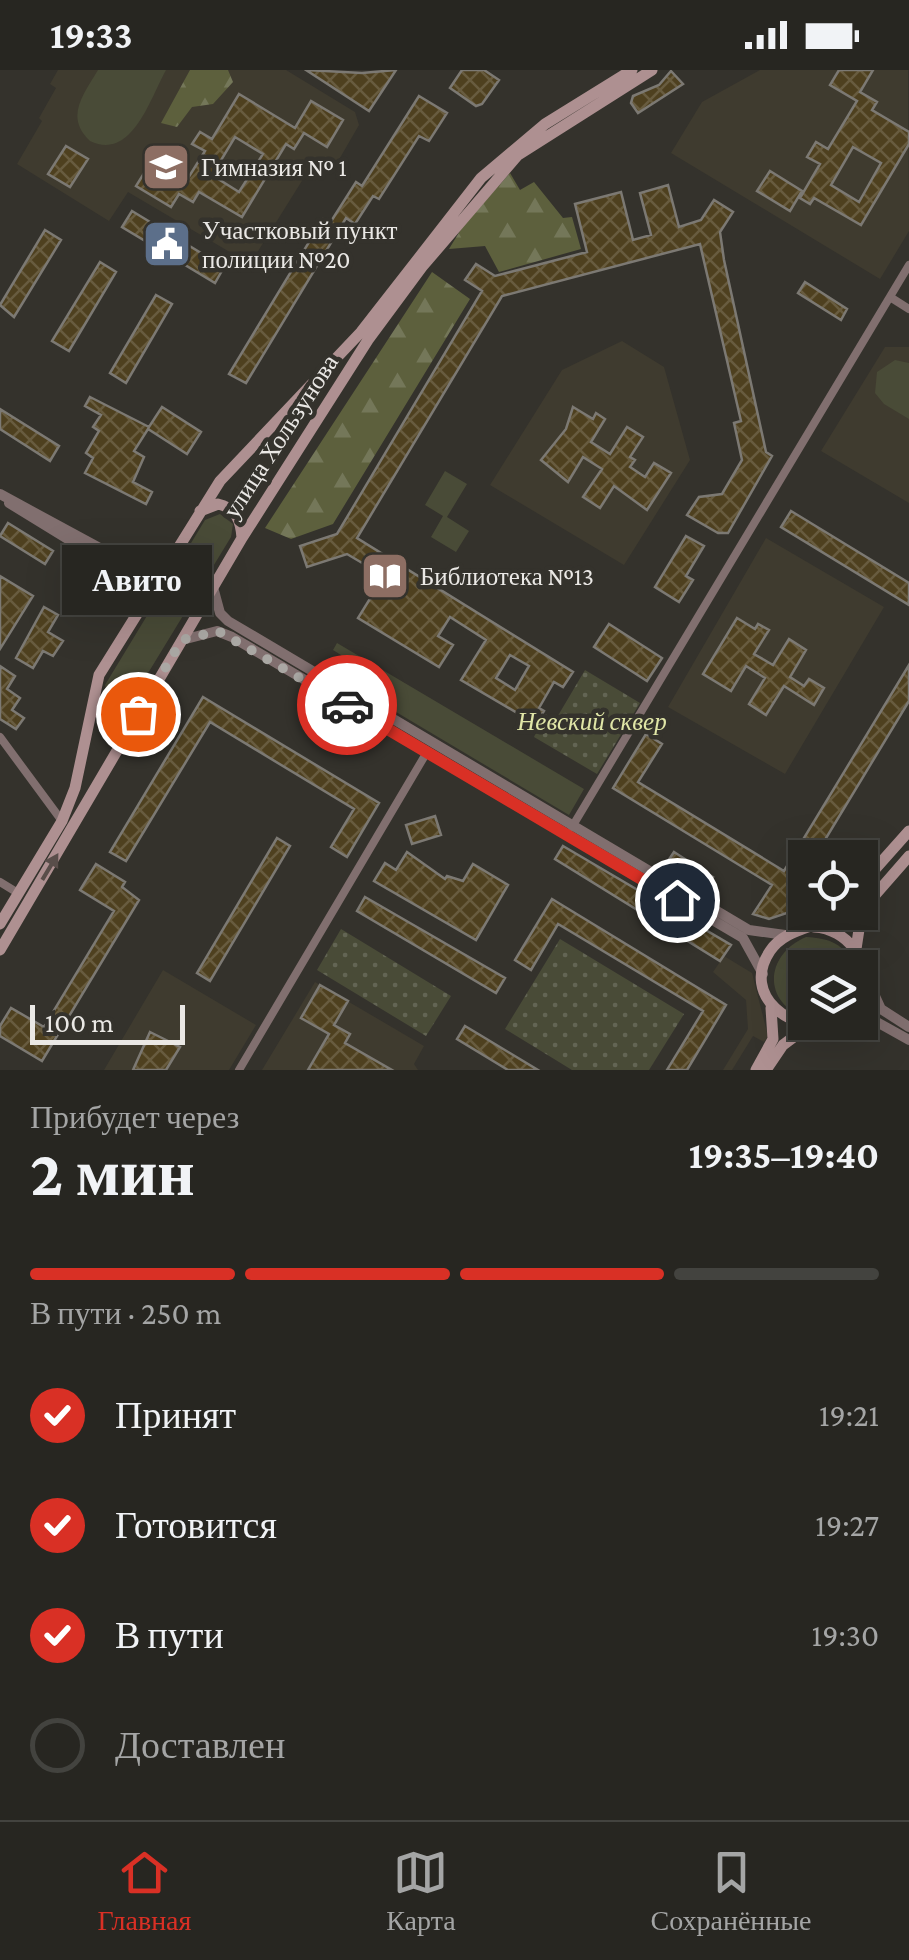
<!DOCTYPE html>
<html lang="ru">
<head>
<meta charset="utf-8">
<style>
  :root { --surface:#272621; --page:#33322e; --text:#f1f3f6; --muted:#a4a5a5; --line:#43433f; --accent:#d93025 }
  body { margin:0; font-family:"Crimson Pro",serif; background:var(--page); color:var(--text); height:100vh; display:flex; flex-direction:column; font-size:38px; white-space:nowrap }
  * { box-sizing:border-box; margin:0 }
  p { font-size:32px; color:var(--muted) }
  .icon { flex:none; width:55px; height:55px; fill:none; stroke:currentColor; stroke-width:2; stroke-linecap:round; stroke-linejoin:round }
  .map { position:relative; height:1000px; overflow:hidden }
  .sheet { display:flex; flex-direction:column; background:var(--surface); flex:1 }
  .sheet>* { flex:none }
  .controls { position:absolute; left:788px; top:770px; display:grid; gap:20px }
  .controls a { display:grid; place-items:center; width:90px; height:90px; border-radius:0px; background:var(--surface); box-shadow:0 10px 40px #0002,0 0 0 2px var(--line); font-size:50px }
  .scale { position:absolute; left:30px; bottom:25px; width:155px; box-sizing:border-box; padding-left:10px; border:5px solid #eae8e5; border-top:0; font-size:28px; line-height:35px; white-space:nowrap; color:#eae8e5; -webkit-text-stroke:8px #34322c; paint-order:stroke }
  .pin { position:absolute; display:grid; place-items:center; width:85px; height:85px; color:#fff; margin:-42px; border:5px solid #fff; border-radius:50%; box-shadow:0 2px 10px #0007 }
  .courier { position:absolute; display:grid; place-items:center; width:100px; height:100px; margin:-50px; border:8px solid #d93025; border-radius:50%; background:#fff; color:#222; box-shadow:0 2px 12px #0007 }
  .bubble { position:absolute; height:70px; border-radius:0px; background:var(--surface); box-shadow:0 10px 40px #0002,0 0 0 2px var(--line); font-size:32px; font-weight:700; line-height:70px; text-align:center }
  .overview em { font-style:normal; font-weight:700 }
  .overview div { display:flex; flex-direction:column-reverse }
  .overview { display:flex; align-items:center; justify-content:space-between; height:170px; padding:0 30px }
  h1 { font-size:65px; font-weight:700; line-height:75px }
  .bar { display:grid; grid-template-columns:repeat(4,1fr); gap:15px 10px; align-content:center; height:120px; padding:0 30px }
  .bar i { height:12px; border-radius:8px; background:var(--line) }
  .bar .current { background:var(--accent) }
  .bar p { grid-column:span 4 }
  ol { padding:0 30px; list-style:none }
  li { display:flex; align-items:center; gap:30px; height:110px }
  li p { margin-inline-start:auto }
  li .icon { padding:10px; border-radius:50%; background:var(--accent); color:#fff; stroke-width:4 }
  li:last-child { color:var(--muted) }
  li i { width:55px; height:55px; border:5px solid var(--line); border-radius:50% }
  .status { display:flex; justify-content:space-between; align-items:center; height:70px; padding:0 50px; background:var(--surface); direction:ltr }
  .status svg { height:28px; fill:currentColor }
  .menu { display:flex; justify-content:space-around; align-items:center; height:140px; border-top:2px solid var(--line); background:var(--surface); font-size:28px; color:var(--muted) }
  .menu a { display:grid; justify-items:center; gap:5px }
  .menu .current { color:var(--accent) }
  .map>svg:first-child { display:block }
  .built { fill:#3f3b2f }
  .grass { fill:#494b37 }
  .forest { fill:url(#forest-firs) }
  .park { fill:url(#park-dots) }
  .building { fill:url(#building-cross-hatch); stroke:#7c7973; stroke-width:2.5; fill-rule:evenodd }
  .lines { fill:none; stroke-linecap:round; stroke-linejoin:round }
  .minor { stroke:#816f6f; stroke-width:8 }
  .tertiary { stroke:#816f6f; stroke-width:10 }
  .secondary { stroke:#ae9091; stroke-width:11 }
  .oneway { fill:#594e4a }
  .done { stroke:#aaa8a4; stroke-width:10; stroke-dasharray:0 18 }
  .route { stroke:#d93025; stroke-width:12 }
  .labels { text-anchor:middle; stroke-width:9; stroke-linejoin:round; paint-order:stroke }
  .poi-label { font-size:25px; fill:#eae8e5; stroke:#34322c; text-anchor:start }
  .street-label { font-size:25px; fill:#eae8e5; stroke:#34322c }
  .park-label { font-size:25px; font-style:italic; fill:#e0e6a7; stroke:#34322c }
</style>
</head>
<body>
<div class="status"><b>19:33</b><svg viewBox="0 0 49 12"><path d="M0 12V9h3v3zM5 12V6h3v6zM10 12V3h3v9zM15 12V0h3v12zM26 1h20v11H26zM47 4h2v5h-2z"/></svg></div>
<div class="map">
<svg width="909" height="1000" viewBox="0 0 909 1000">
  <defs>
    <pattern id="forest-firs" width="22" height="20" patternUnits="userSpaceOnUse" patternTransform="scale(2.5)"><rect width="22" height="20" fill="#5d603d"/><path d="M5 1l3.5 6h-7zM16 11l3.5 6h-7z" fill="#747759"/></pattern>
    <pattern id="park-dots" width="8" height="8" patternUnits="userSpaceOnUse" patternTransform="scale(2.5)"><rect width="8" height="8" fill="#494b37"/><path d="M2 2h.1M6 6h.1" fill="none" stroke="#636554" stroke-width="1.8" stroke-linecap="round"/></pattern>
    <pattern id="building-cross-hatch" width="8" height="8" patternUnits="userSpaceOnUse" patternTransform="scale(2.5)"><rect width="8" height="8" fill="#4e401f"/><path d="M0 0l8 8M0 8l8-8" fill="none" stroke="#685c3f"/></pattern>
  </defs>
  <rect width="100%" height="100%" fill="#34322c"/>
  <path class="built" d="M58 0H286L355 42 359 55 333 100 315 90 250 194 128 122 109 151 17 94 42 51 39 48 56 18 50 14Z
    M760 0H908L909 161 880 209 671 83 702 32Z
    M622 271 664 297 690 390 624 495 490 415 562 300Z
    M885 277H909V433L821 381Z
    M766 468 884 537 785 704 668 637Z
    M724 886 752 903 768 966 764 972 753 966 732 1000H723L748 959 746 930 713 902Z
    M163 900 256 955 229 1000H104Z
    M315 912 424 976 414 994 418 1000H262Z"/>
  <path class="grass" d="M98 0H166C150 29 132 91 90 71 64 47 84 24 98 0Z
    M895 290 909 293V349L884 334 875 323 877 302Z
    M445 401 467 414 447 447 469 461 456 482 431 467 443 446 425 435Z
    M220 444 233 454 231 467 131 631 123 638 110 635 105 615 205 450Z
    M337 573 584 719 569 745 339 608 349 590 333 580Z
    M806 867C829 868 846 874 853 897L805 898V948C761 931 766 884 806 867Z"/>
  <path class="forest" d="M190 0H228L233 12 213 34 192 37 177 57 161 53Z
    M510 103 520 120 534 112 563 148 572 147 581 179 499 202 485 176 449 179 463 156Z
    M432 202 470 229 333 454 291 469 265 458Z"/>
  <path class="park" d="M585 600 640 633 597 704 534 667 545 644 556 649Z
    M341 859 451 926 426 966 317 900Z
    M560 869 684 944 649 1000H572L505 959Z"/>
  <path class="building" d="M306 0 362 3 396 0 369 41Z
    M462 0H484L499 10 482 34 476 36 450 18Z
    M839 0H873L860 22 877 32 872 40 909 62V74L861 155 814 128 810 134 800 128 820 94 807 87 816 72 828 79 857 31 830 15ZM853 77 881 93 859 132 831 115Z
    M671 1 683 14 638 43 631 33 633 26 659 15Z
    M239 24 295 58 311 31 343 50 327 77 304 63 294 79 286 74 242 147 199 122 193 132 179 124 171 137 136 116 151 92 185 113 205 81 192 74 200 62 212 69ZM235 67 263 84 239 122 212 105Z
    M419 26 447 43 429 71 419 66 379 129 373 126 355 154 346 148 246 313 229 304 323 149 330 153 356 112 362 116Z
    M66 76 88 89 70 117 48 104Z
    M770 101 802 121 790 141 757 121Z
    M668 115 679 157 701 150 714 130 733 142 720 162 724 190 766 382 772 386 728 463H718L687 445 699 427 722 424 742 390 734 353 741 351 700 174 502 226 357 468 573 602 563 617 554 612 539 638 544 641 536 654 461 610 486 570 450 547 438 566 453 575 439 597 358 548 376 519 388 526 396 513 347 484 307 497 300 476 337 464 482 221 465 210 476 194 495 206 587 182 575 134 621 122 633 170 651 165 640 123ZM510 585 529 596 515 620 496 608Z
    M132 141 224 197 215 213 122 157Z
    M45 160 61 170 14 247 0 235Z
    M100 192 116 202 69 281 52 271Z
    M805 212 847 239 841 250 798 223Z
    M156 225 172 234 126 313 110 303Z
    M90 327 149 357 162 337 201 362 187 384 148 359 134 381 144 387 133 412 152 422 146 434 85 403 93 388 86 383 99 361 93 357 101 345 85 336Z
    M573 337 593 349 596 343 605 349 591 372 610 384 627 357 643 367 630 387 635 390 630 397 645 407 654 393 671 403 647 440 614 416 600 438 583 427 602 399 583 387 568 412 541 390 566 359Z
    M0 339 59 376 50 391 0 359Z
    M791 441 909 513V535L781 457Z
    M8 453 53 481 45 494 0 466Z
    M686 466 704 476 686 506 693 510 679 532 655 517Z
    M0 506 33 526 0 579Z
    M44 537 58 545 48 562 63 571 53 586 43 581 33 598 16 588Z
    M737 548 755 559 758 554 769 560 754 584 773 595 789 569 806 580 790 607 804 616 809 609 824 618 814 635 784 616 766 645 749 634 765 608 746 596 731 621 703 604Z
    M609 554 662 588 647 611 594 577Z
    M909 595V631L814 788H805V801L788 830 790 842 769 849 753 844 772 815 613 718 646 664 662 674 638 712 784 801Z
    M0 596 15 606 7 619 20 628 12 640 24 648 16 659 0 649Z
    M203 627 379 733 347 787 331 777 354 739 210 652 126 791 110 782Z
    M338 646 378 664 371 676 332 654Z
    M435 746 441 765 412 774 406 755Z
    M277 768 290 776 210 911 197 903Z
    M563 776 731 875 720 891 555 789Z
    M407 782 445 809 447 806 463 811 473 794 508 815 476 870 374 811 385 793 396 800Z
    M674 782 713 807 707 816 668 791Z
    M96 794 125 812 122 817 139 830 42 991 0 966V956L11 938 44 957 114 841 80 820Z
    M365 827 505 908 496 923 357 841Z
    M552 829 726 935 687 1000H667L703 941 558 854 531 900 515 890Z
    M320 915 348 931 334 955 350 964 345 973 392 1000H308L329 964 301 948Z
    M465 956 480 965 538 1000H508L457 969Z
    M150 962 180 977 166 1000H133Z"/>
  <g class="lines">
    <path class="minor" d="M890 227 909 239
      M0 667 62 751
      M572 757 909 195
      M0 812 18 823
      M239 1000 427 682"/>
    <path class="tertiary" d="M0 424 142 501 160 504
      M9 433 136 511 147 525
      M213 517 220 543 228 551 749 860 785 865
      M182 570 217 561 232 567 743 868 763 904
      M864 902 881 939 909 957
      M860 950 875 951 909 970"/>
    <path class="secondary" d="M200 441 218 434C236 438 241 451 242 468
      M96 632 97 641C112 654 120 651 138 643
      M860 816 909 761
      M0 854 62 751 75 718 99 605 220 411 361 262 481 108 545 54 632 0
      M814 857C848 859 872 891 860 925
      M856 879 862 840 909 786
      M0 880 242 468 368 270 422 197 518 85 652 0
      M834 952C793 965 740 926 770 881 786 857 818 859 838 842
      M756 1000 773 969 771 938
      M766 1000 783 975 807 957"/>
  </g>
  <defs><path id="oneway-solid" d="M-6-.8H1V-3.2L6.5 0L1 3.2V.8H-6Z" transform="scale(2.5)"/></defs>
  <use class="oneway" href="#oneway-solid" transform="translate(50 797) rotate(-59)"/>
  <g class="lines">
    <path class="done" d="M138 644 182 570 218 561 347 635"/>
    <path class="route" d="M347 635 677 830"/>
  </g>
  <defs>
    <g id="school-square" transform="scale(2.5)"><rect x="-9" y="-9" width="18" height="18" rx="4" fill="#8d6e63" stroke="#34322c"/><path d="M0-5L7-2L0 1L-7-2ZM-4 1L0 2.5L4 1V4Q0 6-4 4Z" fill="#fff"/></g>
    <g id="civic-square" transform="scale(2.5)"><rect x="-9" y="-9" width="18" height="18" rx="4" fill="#5c6f8a" stroke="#34322c"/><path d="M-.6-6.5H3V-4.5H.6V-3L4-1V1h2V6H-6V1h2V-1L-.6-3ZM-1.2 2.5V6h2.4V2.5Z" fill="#fff"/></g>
    <g id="library-square" transform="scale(2.5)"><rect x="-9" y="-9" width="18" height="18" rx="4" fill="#8d6e63" stroke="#34322c"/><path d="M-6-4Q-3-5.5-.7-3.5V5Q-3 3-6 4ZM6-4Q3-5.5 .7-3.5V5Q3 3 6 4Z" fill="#fff"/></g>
  </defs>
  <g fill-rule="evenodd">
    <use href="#school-square" x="166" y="97"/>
    <use href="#civic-square" x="167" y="174"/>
    <use href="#library-square" x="385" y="506"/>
  </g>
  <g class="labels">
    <g class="poi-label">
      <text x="201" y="106">Гимназия № 1</text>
      <text x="202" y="169">Участковый пункт<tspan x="202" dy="29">полиции №20</tspan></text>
      <text x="420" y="515">Библиотека №13</text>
    </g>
    <g class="street-label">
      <text transform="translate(280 366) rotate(-57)" y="9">улица Хользунова</text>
    </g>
    <g class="park-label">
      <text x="592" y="660">Невский сквер</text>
    </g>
  </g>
</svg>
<div class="controls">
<a><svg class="icon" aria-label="locate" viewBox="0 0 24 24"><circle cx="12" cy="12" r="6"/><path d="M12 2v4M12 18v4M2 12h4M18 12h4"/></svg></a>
<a><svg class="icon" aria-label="layers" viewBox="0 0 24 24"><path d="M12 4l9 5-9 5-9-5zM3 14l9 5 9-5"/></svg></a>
</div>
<div class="scale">100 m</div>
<div class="pin" style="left:138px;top:644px;background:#ea580c"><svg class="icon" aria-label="bag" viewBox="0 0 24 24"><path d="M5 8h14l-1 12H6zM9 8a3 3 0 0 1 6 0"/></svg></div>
<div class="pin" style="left:677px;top:830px;background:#1f2937"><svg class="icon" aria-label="home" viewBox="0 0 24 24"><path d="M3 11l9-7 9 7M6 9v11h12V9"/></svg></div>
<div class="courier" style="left:347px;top:635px"><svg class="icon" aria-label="car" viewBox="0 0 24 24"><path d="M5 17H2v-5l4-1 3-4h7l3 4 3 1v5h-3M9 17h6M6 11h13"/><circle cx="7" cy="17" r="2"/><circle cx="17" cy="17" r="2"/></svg></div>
<div class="bubble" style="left:62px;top:475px;width:150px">Авито</div>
</div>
<section class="sheet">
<div class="overview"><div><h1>2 мин</h1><p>Прибудет через</p></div><em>19:35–19:40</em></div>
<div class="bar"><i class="current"></i><i class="current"></i><i class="current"></i><i></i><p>В пути · 250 m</p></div>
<ol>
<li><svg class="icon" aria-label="check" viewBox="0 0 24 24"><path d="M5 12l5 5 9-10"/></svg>Принят<p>19:21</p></li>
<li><svg class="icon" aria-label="check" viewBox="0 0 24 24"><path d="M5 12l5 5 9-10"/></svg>Готовится<p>19:27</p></li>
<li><svg class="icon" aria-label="check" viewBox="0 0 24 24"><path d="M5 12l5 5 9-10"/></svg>В пути<p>19:30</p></li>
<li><i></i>Доставлен</li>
</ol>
</section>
<nav class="menu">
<a class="current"><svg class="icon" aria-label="home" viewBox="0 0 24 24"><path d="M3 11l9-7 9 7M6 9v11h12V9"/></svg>Главная</a>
<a><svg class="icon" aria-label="map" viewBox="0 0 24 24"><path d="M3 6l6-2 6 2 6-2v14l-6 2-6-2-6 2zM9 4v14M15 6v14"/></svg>Карта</a>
<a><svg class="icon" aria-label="saved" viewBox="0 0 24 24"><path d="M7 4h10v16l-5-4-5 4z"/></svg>Сохранённые</a>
</nav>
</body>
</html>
